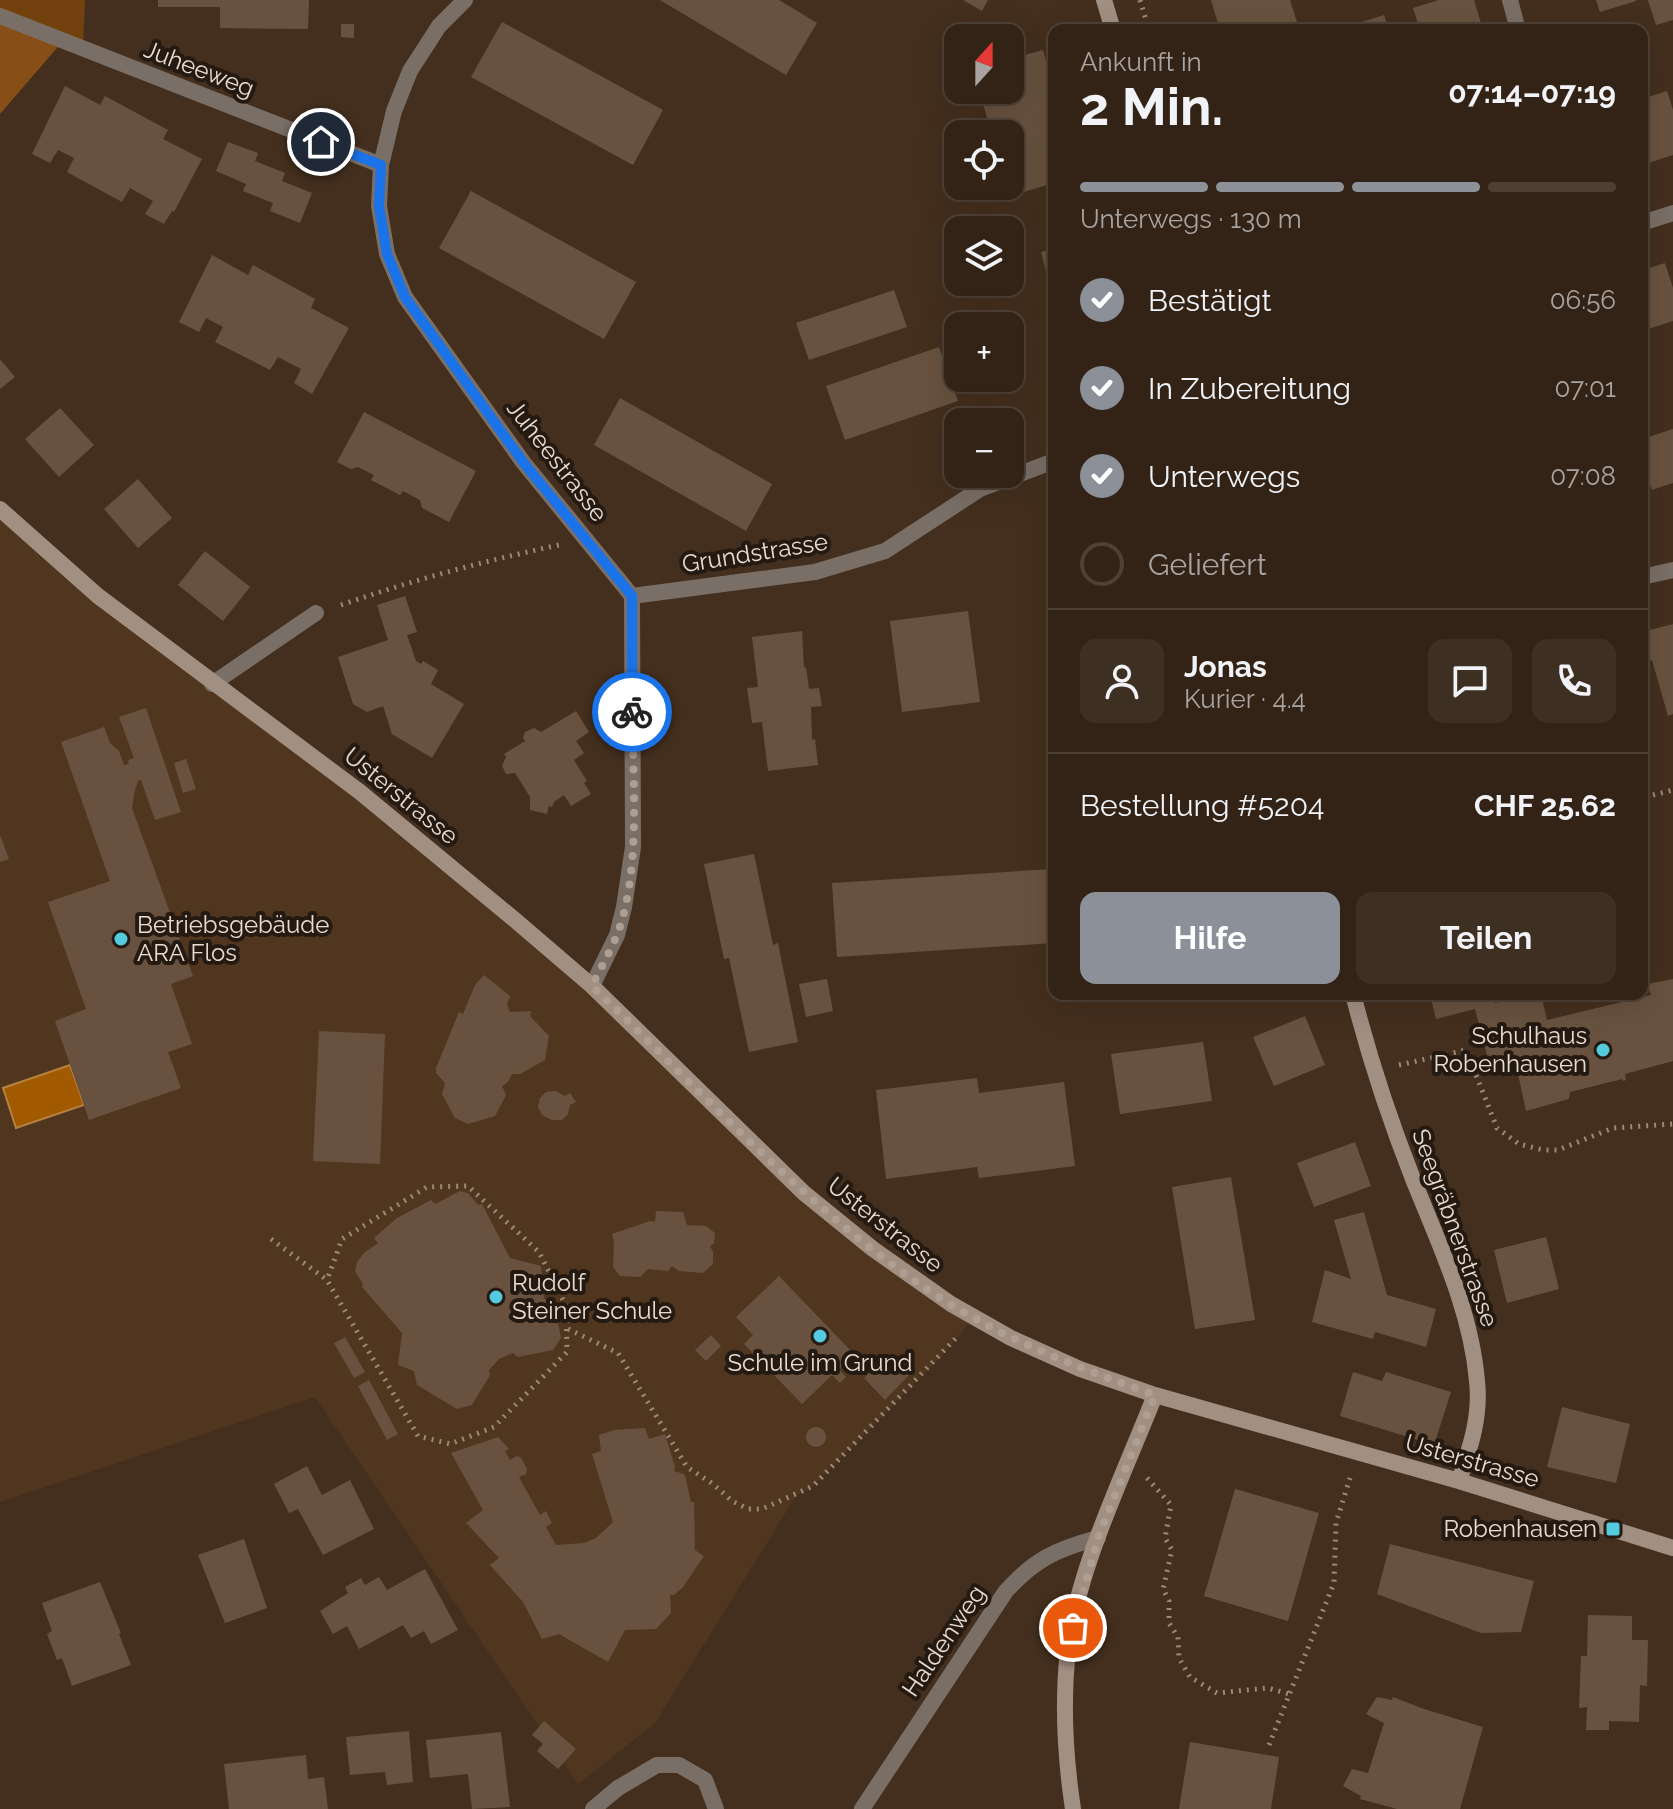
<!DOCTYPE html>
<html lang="de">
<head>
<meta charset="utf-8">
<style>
  :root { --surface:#332316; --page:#3e2f23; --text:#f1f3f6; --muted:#a9a4a1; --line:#4e4035; --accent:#8c9099 }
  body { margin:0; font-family:Raleway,sans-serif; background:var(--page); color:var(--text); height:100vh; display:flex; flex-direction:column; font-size:30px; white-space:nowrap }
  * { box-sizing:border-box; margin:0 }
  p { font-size:26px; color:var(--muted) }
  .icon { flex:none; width:44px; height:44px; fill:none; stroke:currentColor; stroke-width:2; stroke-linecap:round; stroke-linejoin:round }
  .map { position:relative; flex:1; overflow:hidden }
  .side { position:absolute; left:1048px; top:24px; width:600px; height:976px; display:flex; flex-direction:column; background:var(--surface); border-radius:16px; box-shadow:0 8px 32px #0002,0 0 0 2px var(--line) }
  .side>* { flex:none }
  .needle { width:52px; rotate:21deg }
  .fabs { position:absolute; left:944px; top:24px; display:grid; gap:16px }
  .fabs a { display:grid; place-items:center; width:80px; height:80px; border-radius:16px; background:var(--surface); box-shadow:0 8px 32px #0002,0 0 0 2px var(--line); font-size:40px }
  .pin { position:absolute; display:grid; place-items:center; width:68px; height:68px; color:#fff; margin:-34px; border:4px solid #fff; border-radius:50%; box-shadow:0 2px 8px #0007 }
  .courier { position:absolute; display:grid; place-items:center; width:80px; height:80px; margin:-40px; border:6px solid #1a73e8; border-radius:50%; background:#fff; color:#222; box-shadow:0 2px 10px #0007 }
  .summary em { font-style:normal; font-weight:700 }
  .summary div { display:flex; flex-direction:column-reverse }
  .summary { display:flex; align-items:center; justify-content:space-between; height:136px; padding:0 32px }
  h1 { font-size:52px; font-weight:700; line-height:60px }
  .bar { display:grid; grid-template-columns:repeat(4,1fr); gap:12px 8px; align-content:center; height:96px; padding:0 32px }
  .bar i { height:10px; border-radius:6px; background:var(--line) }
  .bar .current { background:var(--accent) }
  .bar p { grid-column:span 4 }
  .line { display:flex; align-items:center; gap:20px; padding:0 32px; border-top:2px solid var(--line) }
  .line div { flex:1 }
  .round { display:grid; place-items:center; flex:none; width:84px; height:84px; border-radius:16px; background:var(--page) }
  ol { padding:0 32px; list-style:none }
  li { display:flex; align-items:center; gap:24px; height:88px }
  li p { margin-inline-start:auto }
  li .icon { padding:8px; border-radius:50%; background:var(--accent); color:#fff; stroke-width:4 }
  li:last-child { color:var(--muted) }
  li i { width:44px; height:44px; border:4px solid var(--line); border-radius:50% }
  .cta { display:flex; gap:16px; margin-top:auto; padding:16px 32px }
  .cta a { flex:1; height:92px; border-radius:16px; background:var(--accent); color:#fff; font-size:32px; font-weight:700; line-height:92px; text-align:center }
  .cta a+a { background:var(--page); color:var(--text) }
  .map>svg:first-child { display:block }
  .built { fill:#50361f }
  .green { fill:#72410d }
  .forest { fill:#874f17 }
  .water { fill:#a25a01; stroke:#b7813f; stroke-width:2 }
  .building { fill:#68523f }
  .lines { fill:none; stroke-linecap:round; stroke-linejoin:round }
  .path { stroke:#9a897b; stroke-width:5; stroke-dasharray:2 6; stroke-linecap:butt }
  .lane { stroke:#7a6f66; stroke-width:16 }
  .street { stroke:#7a6f66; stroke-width:16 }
  .secondary { stroke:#a18f82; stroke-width:16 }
  .done { stroke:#af9f92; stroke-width:8; stroke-dasharray:0 14.4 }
  .route { stroke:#1a73e8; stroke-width:10 }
  .poi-dot { fill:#54cade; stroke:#241a12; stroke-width:3 }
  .labels { text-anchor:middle; stroke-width:8; stroke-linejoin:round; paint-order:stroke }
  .street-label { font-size:24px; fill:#e8dbd0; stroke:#241a12 }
  .poi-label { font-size:24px; fill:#e8dbd0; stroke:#241a12; text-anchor:start }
</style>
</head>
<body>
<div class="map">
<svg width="1673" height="1809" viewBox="0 0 1673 1809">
  <rect width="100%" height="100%" fill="#442f1e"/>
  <path class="built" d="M0 509 434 853 873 1249 974 1317 941 1357 813 1486 796 1496 655 1723 578 1784 315 1397 0 1502Z"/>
  <path class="green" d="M0 0H85L83 50 0 16Z"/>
  <path class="forest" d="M0 16 62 42 0 114Z"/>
  <path class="water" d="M70 1065 84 1105 16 1128 3 1088Z"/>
  <path class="building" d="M158 0H309L308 29 220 28V7H158Z
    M660 0H779L817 23 786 75Z
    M963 0H988L982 11Z
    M1211 0H1290L1297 22 1269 30H1220Z
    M1439 0H1474L1481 23 1459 30H1420L1413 8Z
    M1596 0H1636V1L1600 12Z
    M1648 0H1673V20L1656 25Z
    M1384 15 1389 30H1354L1352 25Z
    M502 22 663 110 633 165 471 77Z
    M341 24H354V38L341 37Z
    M1043 50 1054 88V183L1010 196 1007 186H1010V134H992L979 90H1010V59Z
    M65 86 100 105 105 96 168 130 163 139 202 159 174 212 172 211 164 224 145 214 153 201 130 188 122 202 67 172 74 158 58 150 50 163 32 154Z
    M1667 91 1673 110V155L1642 165V99Z
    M228 142 258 153 255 161 285 173 282 181 312 193 300 223 270 211 273 203 243 191 246 184 216 171Z
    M471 191 636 282 604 339 439 248Z
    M1054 249V298H1053L1041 252Z
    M212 255 248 275 253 265 315 299 311 308 349 328 312 394 294 383 301 369 278 357 270 370 215 342 223 327 206 318 199 332 179 322Z
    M1665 263 1673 288V321L1642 331V270Z
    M894 290 907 327 809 360 796 323Z
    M939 347 958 401 845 440 826 386Z
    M0 359 15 377 0 389Z
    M620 398 772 484 746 531 594 445Z
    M60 408 94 445 59 477 25 439Z
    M364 412 476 471 449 522 422 508 420 500 403 491 400 495 371 480 374 475 358 467 351 469 337 462Z
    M1673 429V483L1652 490 1642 461V439Z
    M138 479 172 518 138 548 104 509Z
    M205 551 250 587 223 621 178 585Z
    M405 596 417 632 407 635 416 661 421 664 423 661 438 670 431 684 464 704 432 758 392 734 383 706 367 712 353 704 338 657 388 640 377 605Z
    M968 611 980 702 902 712 890 621Z
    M1673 624V714L1668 716 1652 660 1642 663V632Z
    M802 631 804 668 806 667 809 689 819 688 822 706 811 707 812 740 815 739 818 765 768 771 762 722 752 723 747 688 758 687 752 637Z
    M146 708 181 812 155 820 141 780 138 781 135 790 132 808 193 976 171 984 192 1044 168 1052 181 1088 89 1120 55 1021 86 1009 48 902 110 881 61 742 104 727 110 743 119 751 124 765 129 764 128 760 134 758 119 717Z
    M576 711 589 732 576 741 584 753 574 760 587 781 584 783 591 794 571 806 564 795 554 802 552 807 549 806 547 814 530 810V797L515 773 506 774 502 766 506 757 504 754 525 741 523 738 525 732 534 728 541 732Z
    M186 759 196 789 183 793 174 763Z
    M0 835 9 859 0 862Z
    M754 854 773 945 778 943 798 1042 749 1052 729 958 724 959 704 864Z
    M1052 869 1054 943 837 957 832 883Z
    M484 975 510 996 507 1004 510 1012 531 1011 530 1016 549 1036 545 1060 520 1074H512L508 1082 502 1086 506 1095 495 1116 468 1124 455 1118 442 1094 445 1083 436 1073V1068L459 1012 463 1014 475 985Z
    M827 979 833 1011 806 1017 799 984Z
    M1673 979V1061L1625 1074 1626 1080 1623 1081 1622 1079 1570 1092 1569 1099 1526 1111 1514 1055 1488 1059 1475 1009 1436 1019 1430 994H1492L1495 1003 1529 994H1541L1547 1020 1651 995 1647 984Z
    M1305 1016 1325 1065 1274 1086 1253 1037Z
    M319 1031 385 1034 380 1164 313 1161Z
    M1203 1042 1212 1101 1120 1114 1111 1054Z
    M977 1078 979 1093 1064 1082 1075 1166 979 1178 977 1167 886 1179 876 1090Z
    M556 1091 565 1096 570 1093 576 1102 570 1105 568 1114 562 1120H552L542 1115 538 1107 540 1098 546 1092Z
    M1355 1142 1371 1186 1314 1207 1297 1163Z
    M1231 1177 1255 1320 1195 1329 1172 1187Z
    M460 1191 468 1193 478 1205 482 1204 510 1258 541 1266 544 1298 555 1306 561 1338 553 1350 518 1357 513 1353 499 1359 489 1370 490 1375 472 1405 457 1409 417 1385 414 1371 398 1365 402 1333 362 1287 363 1284 355 1271 357 1262 364 1253 378 1243 374 1238 397 1218 431 1200 435 1204Z
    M656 1211 683 1212 687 1225 706 1226 715 1233 714 1243 710 1246 713 1252V1264L703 1273 679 1271 672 1266 668 1271 648 1269 640 1277 620 1276 613 1267 614 1242 612 1234 650 1221 655 1222Z
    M1364 1212 1387 1295 1436 1309 1426 1347 1375 1332 1373 1339 1312 1322 1325 1270 1351 1279 1334 1220Z
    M1546 1237 1559 1289 1507 1303 1494 1250Z
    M779 1276 854 1354 839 1369 846 1377 840 1383 832 1375 802 1404 744 1344 753 1335 736 1317Z
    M711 1335 721 1346 706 1361 695 1350Z
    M345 1337 365 1372 354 1378 334 1343Z
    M889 1354 910 1374 885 1400 864 1378Z
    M1353 1372 1382 1381 1386 1372 1451 1392 1434 1445 1340 1416Z
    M369 1380 398 1434 387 1440 358 1386Z
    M1562 1407 1630 1424 1616 1483 1547 1467Z
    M806 1437a10 10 0 1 1 20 0a10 10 0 1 1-20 0Z
    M645 1428 649 1439 665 1434 675 1467 674 1471 684 1474 686 1479 691 1502H694L695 1550 704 1556 683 1587 674 1595H670L671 1613 656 1629 625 1630 608 1662 559 1634 542 1639 523 1602 490 1565 499 1558 466 1523 483 1510 451 1453 498 1437 509 1449 505 1451 510 1460 517 1456 521 1458 527 1469 526 1474 519 1477 540 1515 546 1511 552 1523 546 1527 556 1545 584 1543 596 1538 613 1522 592 1454 601 1451 599 1435 614 1430Z
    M307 1466 322 1495 350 1480 374 1529 323 1555 298 1509 289 1513 274 1484Z
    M1235 1489 1319 1513 1288 1621 1204 1596Z
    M244 1539 267 1608 225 1623 198 1555Z
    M1390 1544 1534 1581 1521 1632 1481 1633 1377 1594Z
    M425 1569 458 1630 431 1644 424 1631 411 1638 403 1625 359 1649 347 1626 333 1634 320 1611 348 1593 345 1587 361 1578 365 1585 379 1577 387 1590Z
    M100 1582 121 1633 119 1634 131 1665 72 1686 62 1658 57 1660 47 1634 52 1631 42 1603Z
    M1588 1615 1632 1616V1640H1648L1647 1686 1640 1685 1639 1722 1609 1721V1730H1586L1587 1707 1579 1708 1581 1656H1587Z
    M1377 1697 1392 1700 1393 1697 1424 1709 1483 1727 1460 1809H1397L1360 1799 1361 1796 1343 1786 1352 1769 1368 1773 1384 1723 1366 1714Z
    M544 1721 576 1749 558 1769 537 1751 543 1744 532 1735Z
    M409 1731 413 1782 387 1785 385 1772 350 1775 346 1737Z
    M501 1732 510 1807 472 1809 468 1774 430 1778 426 1740Z
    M1190 1742 1279 1757 1271 1809H1179Z
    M306 1755 308 1779 324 1777 328 1809H229L224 1764Z"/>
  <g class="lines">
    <path class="path" d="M1140 0 1149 30
      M341 605C413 580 484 561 559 545
      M1653 795 1673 790
      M1399 1065 1466 1050 1497 1128 1519 1144 1543 1150H1558L1613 1128 1673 1124
      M271 1239 327 1280 418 1436 450 1444 494 1427 567 1352 566 1306 539 1252 468 1186 427 1187 342 1239 327 1280
      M568 1329 618 1353 687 1467 713 1484 732 1501 748 1509H762L813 1486 958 1336
      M1147 1478 1171 1505 1165 1538 1172 1550 1163 1589 1169 1601V1623L1178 1637 1179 1658 1190 1677 1217 1693 1268 1688 1289 1694
      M1269 1745 1334 1583 1336 1523 1350 1478"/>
    <path class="lane" d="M593 1809 618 1788 657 1765H679L705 1780 716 1809
      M862 1809 1006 1591C1035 1559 1057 1549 1098 1538"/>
    <path class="street" d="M465 0 439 26 410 71 394 111 381 165 379 206 387 254 405 297 523 462 632 596 633 847 624 907 617 935 592 986
      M1510 0 1518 30
      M0 16 381 165
      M1642 223 1673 213
      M1642 577 1673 570
      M632 596 815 572 885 551 980 489 1054 461
      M212 684 316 613"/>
    <path class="secondary" d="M1104 0 1113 30
      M0 509 98 596 360 792 515 920 592 986 804 1193 873 1249 951 1304 1011 1338 1080 1369 1155 1395 1459 1481 1673 1548
      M1353 994C1369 1057 1389 1118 1413 1179 1439 1244 1471 1310 1477 1381 1481 1417 1470 1448 1459 1481
      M1073 1809C1065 1756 1062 1704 1068 1650 1077 1569 1125 1472 1155 1395"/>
  </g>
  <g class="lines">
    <path class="done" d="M632 712C633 780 641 872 617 935 610 952 600 969 592 986 698 1088 803 1205 925 1288 996 1336 1075 1367 1155 1395L1098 1538 1073 1628"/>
    <path class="route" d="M321 142 381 165 379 206 387 254 405 297 523 462 632 596V712"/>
  </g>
  <g class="poi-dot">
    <circle cx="121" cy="939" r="8"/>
    <circle cx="1603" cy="1050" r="8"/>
    <circle cx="496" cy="1297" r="8"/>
    <circle cx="820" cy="1336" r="8"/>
    <rect x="1605" y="1521" width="16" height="16" rx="4"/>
  </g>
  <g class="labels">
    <g class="street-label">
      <text transform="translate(199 69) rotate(21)" y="8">Juheeweg</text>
      <text transform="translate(557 461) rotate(52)" y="8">Juheestrasse</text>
      <text transform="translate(755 553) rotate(-9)" y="8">Grundstrasse</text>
      <text transform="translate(401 796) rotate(39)" y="8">Usterstrasse</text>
      <text transform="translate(885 1225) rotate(38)" y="8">Usterstrasse</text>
      <text transform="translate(1455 1228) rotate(70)" y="8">Seegräbnerstrasse</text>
      <text transform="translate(1472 1461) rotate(16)" y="8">Usterstrasse</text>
      <text transform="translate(944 1641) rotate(-56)" y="8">Haldenweg</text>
    </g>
    <g class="poi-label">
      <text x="137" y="933">Betriebsgebäude<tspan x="137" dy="28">ARA Flos</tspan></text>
      <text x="1587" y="1044" text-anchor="end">Schulhaus<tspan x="1587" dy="28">Robenhausen</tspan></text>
      <text x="512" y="1291">Rudolf<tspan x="512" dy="28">Steiner Schule</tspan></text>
      <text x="820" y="1371" text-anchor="middle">Schule im Grund</text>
      <text x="1597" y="1537" text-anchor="end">Robenhausen</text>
    </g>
  </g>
</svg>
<div class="fabs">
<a><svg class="needle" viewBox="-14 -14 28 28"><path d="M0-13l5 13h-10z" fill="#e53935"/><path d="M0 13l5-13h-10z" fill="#a9a4a1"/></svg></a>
<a><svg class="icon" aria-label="locate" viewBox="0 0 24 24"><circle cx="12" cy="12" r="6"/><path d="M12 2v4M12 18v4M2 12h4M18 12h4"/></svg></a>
<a><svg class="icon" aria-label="layers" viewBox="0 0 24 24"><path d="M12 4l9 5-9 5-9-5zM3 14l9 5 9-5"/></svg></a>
<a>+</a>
<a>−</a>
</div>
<div class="pin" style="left:1073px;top:1628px;background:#ea580c"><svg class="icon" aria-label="bag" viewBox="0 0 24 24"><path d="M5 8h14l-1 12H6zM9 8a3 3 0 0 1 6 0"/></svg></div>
<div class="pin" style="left:321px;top:142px;background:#1f2937"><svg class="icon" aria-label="home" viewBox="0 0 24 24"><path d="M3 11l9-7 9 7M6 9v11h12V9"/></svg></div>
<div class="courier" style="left:632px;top:712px"><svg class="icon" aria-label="bike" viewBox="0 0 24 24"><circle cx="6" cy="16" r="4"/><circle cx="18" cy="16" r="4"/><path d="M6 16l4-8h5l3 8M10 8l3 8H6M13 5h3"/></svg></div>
<section class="side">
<div class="summary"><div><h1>2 Min.</h1><p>Ankunft in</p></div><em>07:14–07:19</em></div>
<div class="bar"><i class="current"></i><i class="current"></i><i class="current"></i><i></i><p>Unterwegs · 130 m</p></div>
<ol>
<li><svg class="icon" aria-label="check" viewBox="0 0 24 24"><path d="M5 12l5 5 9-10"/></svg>Bestätigt<p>06:56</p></li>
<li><svg class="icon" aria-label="check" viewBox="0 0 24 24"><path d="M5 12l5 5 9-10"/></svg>In Zubereitung<p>07:01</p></li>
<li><svg class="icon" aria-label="check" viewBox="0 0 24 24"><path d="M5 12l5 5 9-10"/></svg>Unterwegs<p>07:08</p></li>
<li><i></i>Geliefert</li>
</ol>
<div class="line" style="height:144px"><a class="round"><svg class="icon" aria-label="person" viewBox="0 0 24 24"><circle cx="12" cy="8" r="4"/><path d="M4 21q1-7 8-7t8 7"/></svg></a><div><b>Jonas</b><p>Kurier · 4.4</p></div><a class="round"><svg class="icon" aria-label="chat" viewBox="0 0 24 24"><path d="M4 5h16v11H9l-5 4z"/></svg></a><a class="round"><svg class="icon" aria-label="phone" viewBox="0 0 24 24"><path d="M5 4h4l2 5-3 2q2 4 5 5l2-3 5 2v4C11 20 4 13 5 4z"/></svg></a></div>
<div class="line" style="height:104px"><div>Bestellung #5204</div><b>CHF 25.62</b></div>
<div class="cta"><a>Hilfe</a><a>Teilen</a></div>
</section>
</div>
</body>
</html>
